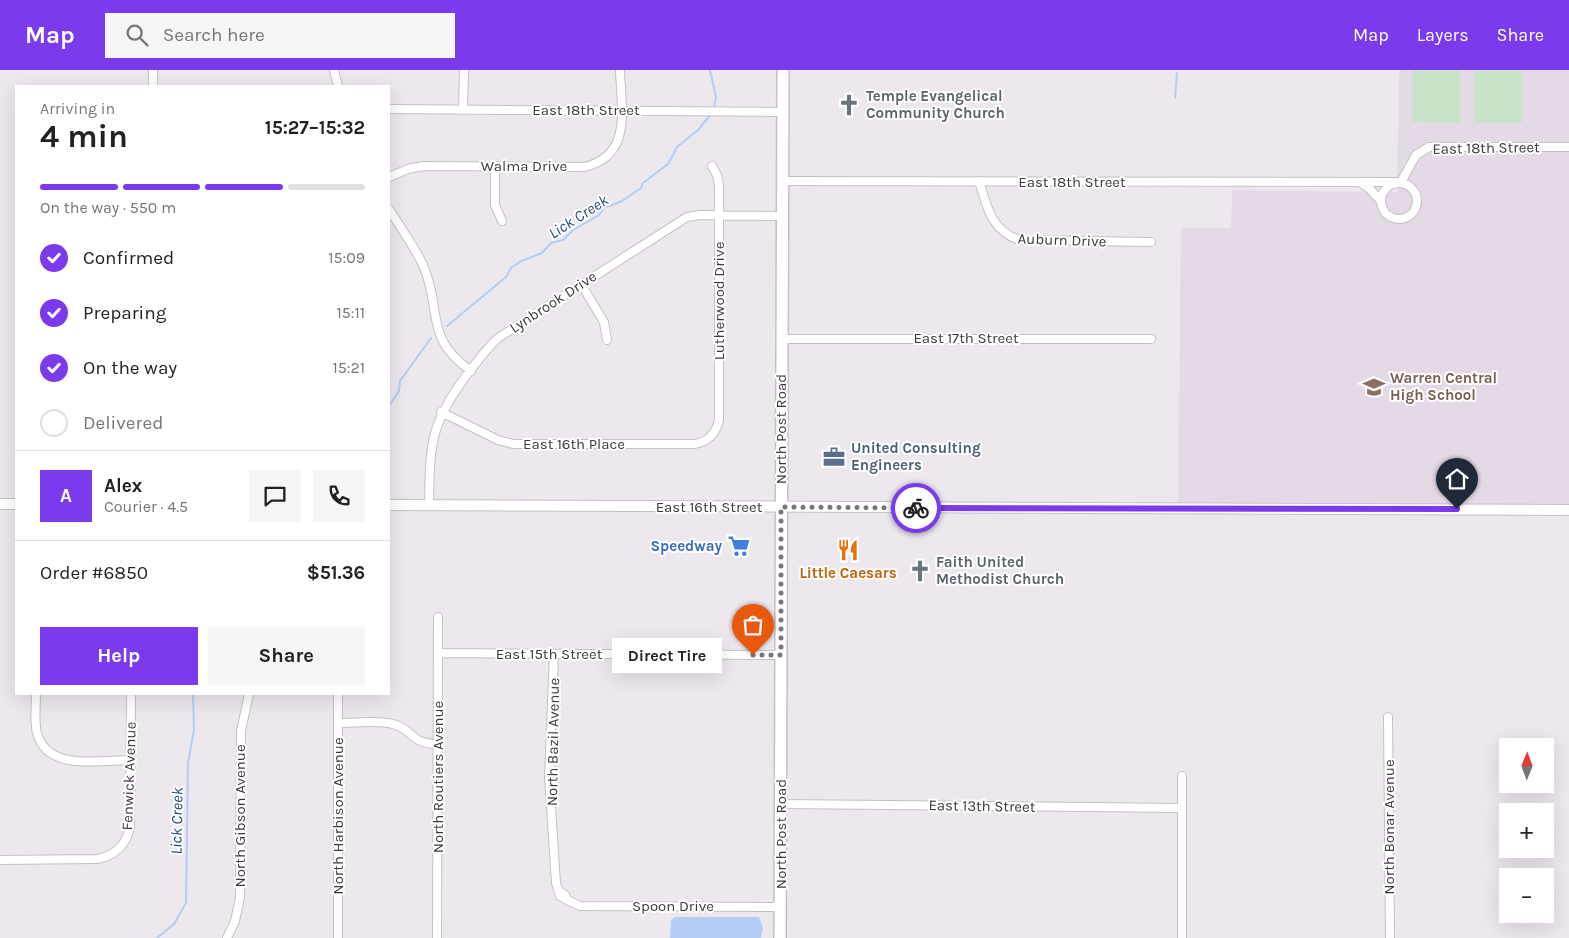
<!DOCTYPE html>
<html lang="en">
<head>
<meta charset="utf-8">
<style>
  :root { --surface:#fff; --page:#f6f6f6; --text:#222; --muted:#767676; --line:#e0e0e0; --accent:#7c3aed }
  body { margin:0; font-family:Karla,sans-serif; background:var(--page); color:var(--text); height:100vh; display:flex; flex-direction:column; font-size:19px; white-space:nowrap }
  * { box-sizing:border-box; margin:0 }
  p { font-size:16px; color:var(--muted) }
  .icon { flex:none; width:28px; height:28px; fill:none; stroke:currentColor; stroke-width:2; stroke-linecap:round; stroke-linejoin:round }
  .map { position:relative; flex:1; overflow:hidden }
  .side { position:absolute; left:15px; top:15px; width:375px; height:610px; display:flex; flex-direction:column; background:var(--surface); border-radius:0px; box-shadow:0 5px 20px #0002 }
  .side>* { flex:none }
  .needle { width:32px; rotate:1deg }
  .controls { position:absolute; left:1499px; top:668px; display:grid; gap:10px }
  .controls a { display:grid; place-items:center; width:55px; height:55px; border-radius:0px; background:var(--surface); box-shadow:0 5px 20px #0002; font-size:25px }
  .pin { position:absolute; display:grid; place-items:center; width:42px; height:42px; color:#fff; margin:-51px -21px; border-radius:50% 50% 50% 0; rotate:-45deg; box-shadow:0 0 5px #0007 }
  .pin .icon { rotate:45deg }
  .courier { position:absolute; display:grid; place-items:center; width:50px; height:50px; margin:-25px; border:4px solid #7c3aed; border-radius:50%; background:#fff; color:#222; box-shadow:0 1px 6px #0007 }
  .bubble { position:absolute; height:35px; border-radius:0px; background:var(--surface); box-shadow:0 5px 20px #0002; font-size:16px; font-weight:700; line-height:35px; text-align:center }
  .summary em { font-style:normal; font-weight:700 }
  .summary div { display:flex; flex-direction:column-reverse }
  .summary { display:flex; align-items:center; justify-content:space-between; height:85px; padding:0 25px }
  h1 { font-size:32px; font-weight:700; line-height:38px }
  .bar { display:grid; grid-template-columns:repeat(4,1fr); gap:8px 5px; align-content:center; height:60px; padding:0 25px }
  .bar i { height:6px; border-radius:4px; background:var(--line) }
  .bar .active { background:var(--accent) }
  .bar p { grid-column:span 4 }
  .line { display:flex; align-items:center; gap:12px; padding:0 25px; border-top:1px solid var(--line) }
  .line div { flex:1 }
  .round { display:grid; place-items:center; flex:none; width:52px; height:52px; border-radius:0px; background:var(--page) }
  ol { padding:0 25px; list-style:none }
  li { display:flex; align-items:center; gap:15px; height:55px }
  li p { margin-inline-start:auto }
  li .icon { padding:5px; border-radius:50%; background:var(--accent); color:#fff; stroke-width:4 }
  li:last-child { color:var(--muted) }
  li i { width:28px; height:28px; border:2px solid var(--line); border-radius:50% }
  .cta { display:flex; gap:10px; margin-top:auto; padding:10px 25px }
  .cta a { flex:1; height:58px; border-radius:0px; background:var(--accent); color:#fff; font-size:20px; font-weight:700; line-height:58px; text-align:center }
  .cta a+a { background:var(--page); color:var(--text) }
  header { display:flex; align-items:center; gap:30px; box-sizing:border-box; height:70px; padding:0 25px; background:var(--accent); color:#fff }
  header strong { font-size:24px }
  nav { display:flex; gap:28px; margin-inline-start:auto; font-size:18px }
  .search { width:350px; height:45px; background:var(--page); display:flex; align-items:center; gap:12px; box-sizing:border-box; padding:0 18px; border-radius:0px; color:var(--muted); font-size:19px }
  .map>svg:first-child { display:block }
  .built { fill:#e4dae6 }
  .green { fill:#c8e3ca }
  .water { fill:#b3cdf4 }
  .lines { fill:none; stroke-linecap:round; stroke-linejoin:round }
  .stream { stroke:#b3cdf4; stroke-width:2 }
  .street-casing { stroke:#c5c0c5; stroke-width:10 }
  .secondary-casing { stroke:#c5c0c5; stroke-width:12 }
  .primary-casing { stroke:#c5c0c5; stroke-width:14 }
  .street { stroke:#fff; stroke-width:8 }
  .secondary { stroke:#fff; stroke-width:10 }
  .primary { stroke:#fff; stroke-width:11 }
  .done { stroke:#79767a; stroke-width:5; stroke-dasharray:0 9 }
  .route { stroke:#7c3aed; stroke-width:6 }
  .labels { text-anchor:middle; stroke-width:4; stroke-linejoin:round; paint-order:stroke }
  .worship-label { font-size:15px; font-weight:bold; fill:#5b616d; stroke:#fff; text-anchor:start }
  .street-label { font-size:15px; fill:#3b393b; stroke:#fff }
  .education-label { font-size:15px; font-weight:bold; fill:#785e54; stroke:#fff; text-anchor:start }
  .service-label { font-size:15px; font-weight:bold; fill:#4e5e75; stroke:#fff; text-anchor:start }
  .shop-label { font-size:15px; font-weight:bold; fill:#366cbe; stroke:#fff; text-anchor:end }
  .food-label { font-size:15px; font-weight:bold; fill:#c56008; stroke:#fff }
  .water-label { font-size:16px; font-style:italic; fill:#28497b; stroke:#fff }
</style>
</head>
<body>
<header>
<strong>Map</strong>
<div class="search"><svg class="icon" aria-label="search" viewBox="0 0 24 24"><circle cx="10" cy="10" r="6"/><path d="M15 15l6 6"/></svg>Search here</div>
<nav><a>Map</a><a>Layers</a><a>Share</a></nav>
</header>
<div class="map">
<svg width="1569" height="868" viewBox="0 0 1569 868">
  <rect width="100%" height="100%" fill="#ede8ee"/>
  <path class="built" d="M1399 0H1569V436L1178 434 1181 158H1231L1232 120 1397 122Z"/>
  <path class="green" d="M1412 0H1460V53L1412 52Z
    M1474 0H1522V53H1474Z"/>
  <path class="water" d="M675 847H759L763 858 761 868H670L671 850Z"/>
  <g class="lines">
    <path class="stream" d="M710 0 716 27 714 37
      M1175 28 1177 3
      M447 256 506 207 511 198 521 191 542 183 551 173 563 170 573 160 599 145 604 138 622 131 641 118 643 113 668 94 677 77 698 60 712 43
      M389 336 399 321 400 311 431 268
      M157 868 174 854 186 833 188 693 194 660 193 624"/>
    <g class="street-casing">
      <path id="street" d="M334 0 338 16
        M153 16V0
        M389 39 783 42
        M463 40 464 0
        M495 96V135L502 151
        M389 107 408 99 423 96 584 97C633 86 621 38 620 0
        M782 111 1396 112
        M979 111C987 137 991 160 1019 170L1151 172
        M1401 112 1416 85 1429 77H1569
        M1381 131a18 18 0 1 1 36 0a18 18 0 1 1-36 0Z
        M1361 113 1369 118 1381 131
        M389 139C400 157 414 176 423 195 443 241 423 267 471 301
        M581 214 604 252 607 270
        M782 269H1151
        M441 342 498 370 513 374H694C708 372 716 364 719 350V116L717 105 712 96
        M429 436C430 377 429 355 466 306 476 293 486 279 498 268L687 147 700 145 782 146
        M438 583 781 585
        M554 584 549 707 556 813 560 826 567 830 565 825 558 820
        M36 624C36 636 34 651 37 663 47 702 101 690 131 690
        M338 624V868
        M1388 647 1390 868
        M338 653C356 653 376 650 393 654 413 659 410 674 438 674
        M1182 706V868
        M781 734 1182 738
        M0 790 98 789C116 785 127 774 130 756L131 624
        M567 830 580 836 780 837
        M227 868 235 851 240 828 241 661 249 624
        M437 868 438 547"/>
    </g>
    <g class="secondary-casing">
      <path id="secondary" d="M0 434H16
        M389 435 1569 440"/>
    </g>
    <g class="primary-casing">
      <path id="primary" d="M780 868 783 0"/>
    </g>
    <use href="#street" class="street"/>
    <use href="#secondary" class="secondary"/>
    <use href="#primary" class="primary"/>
  </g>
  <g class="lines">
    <path class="done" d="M753 585H781V437L916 438"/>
    <path class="route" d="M916 438 1457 439"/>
  </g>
  <defs>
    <g id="church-bare" transform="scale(1.725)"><path d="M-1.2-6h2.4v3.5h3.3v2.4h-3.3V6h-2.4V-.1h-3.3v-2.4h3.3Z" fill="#6b7280" stroke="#fff" stroke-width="2.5" paint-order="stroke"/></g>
    <g id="school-bare" transform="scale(1.725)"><path d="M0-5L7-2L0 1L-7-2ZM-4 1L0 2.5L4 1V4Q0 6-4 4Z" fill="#8d6e63" stroke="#fff" stroke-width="2.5" paint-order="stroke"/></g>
    <g id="office-bare" transform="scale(1.725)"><path d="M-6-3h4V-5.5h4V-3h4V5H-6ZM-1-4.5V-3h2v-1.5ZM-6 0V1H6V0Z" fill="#5c6f8a" stroke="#fff" stroke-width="2.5" paint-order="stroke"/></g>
    <g id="supermarket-bare" transform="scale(1.725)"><path d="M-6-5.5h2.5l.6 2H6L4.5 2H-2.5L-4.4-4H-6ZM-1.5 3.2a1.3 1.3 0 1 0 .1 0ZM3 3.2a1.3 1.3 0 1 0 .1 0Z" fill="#3f7fe0" stroke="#fff" stroke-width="2.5" paint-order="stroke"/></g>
    <g id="restaurant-bare" transform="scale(1.725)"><path d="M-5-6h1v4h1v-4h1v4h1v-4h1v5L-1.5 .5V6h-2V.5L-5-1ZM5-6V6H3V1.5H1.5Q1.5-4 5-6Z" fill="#e8710a" stroke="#fff" stroke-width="2.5" paint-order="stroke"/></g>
  </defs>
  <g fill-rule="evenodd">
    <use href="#church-bare" x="849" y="35"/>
    <use href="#school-bare" x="1374" y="317"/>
    <use href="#office-bare" x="834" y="387"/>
    <use href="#supermarket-bare" x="739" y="476"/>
    <use href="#restaurant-bare" x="848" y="480"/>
    <use href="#church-bare" x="920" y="501"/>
  </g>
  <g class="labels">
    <g class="worship-label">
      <text x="866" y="31">Temple Evangelical<tspan x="866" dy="17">Community Church</tspan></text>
      <text x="936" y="497">Faith United<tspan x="936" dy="17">Methodist Church</tspan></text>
    </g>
    <g class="street-label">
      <text x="586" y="45">East 18th Street</text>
      <text transform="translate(1486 78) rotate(-1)" y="5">East 18th Street</text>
      <text x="524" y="101">Walma Drive</text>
      <text x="1072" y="117">East 18th Street</text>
      <text transform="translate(1062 170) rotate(2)" y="5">Auburn Drive</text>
      <text transform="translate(719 231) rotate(-90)" y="5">Lutherwood Drive</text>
      <text transform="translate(553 232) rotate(-33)" y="5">Lynbrook Drive</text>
      <text x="966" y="273">East 17th Street</text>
      <text transform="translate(781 359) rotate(-90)" y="5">North Post Road</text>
      <text x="574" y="379">East 16th Place</text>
      <text x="709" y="442">East 16th Street</text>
      <text x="549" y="589">East 15th Street</text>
      <text transform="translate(553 672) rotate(-89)" y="5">North Bazil Avenue</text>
      <text transform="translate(129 706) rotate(-88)" y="5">Fenwick Avenue</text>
      <text transform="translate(438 707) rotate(-90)" y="5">North Routiers Avenue</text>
      <text transform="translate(982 736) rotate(1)" y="5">East 13th Street</text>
      <text transform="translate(240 746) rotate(-90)" y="5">North Gibson Avenue</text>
      <text transform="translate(338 746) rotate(-90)" y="5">North Harbison Avenue</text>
      <text transform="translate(1389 757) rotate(-90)" y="5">North Bonar Avenue</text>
      <text transform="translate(781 764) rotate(-90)" y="5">North Post Road</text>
      <text x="673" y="841">Spoon Drive</text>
    </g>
    <g class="education-label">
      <text x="1390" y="313">Warren Central<tspan x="1390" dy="17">High School</tspan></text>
    </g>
    <g class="service-label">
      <text x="851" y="383">United Consulting<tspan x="851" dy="17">Engineers</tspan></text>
    </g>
    <g class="shop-label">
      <text x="722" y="481">Speedway</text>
    </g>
    <g class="food-label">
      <text x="848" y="508">Little Caesars</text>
    </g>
    <g class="water-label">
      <text transform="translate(578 146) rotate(-33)" y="6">Lick Creek</text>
      <text transform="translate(176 751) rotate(-89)" y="6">Lick Creek</text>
    </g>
  </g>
</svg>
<div class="controls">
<a><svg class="needle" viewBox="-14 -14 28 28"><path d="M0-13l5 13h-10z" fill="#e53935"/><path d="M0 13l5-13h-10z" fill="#767676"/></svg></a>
<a>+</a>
<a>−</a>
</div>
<div class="pin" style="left:753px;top:585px;background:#ea580c"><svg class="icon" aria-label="bag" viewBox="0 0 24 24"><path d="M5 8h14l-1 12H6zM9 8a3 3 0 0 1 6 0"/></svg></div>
<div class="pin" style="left:1457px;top:439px;background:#1f2937"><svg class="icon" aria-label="home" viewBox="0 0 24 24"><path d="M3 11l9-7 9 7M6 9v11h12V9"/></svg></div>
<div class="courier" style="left:916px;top:438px"><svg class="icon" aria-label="bike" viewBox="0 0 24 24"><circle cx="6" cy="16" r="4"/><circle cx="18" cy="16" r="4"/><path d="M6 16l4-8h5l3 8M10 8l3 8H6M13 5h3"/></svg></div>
<div class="bubble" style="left:612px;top:568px;width:110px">Direct Tire</div>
<section class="side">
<div class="summary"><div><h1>4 min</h1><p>Arriving in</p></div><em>15:27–15:32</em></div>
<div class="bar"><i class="active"></i><i class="active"></i><i class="active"></i><i></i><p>On the way · 550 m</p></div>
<ol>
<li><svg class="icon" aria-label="check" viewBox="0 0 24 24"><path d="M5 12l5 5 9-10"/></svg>Confirmed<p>15:09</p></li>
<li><svg class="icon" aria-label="check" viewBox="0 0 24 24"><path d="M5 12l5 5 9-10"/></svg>Preparing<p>15:11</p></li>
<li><svg class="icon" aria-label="check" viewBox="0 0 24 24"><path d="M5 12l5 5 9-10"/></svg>On the way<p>15:21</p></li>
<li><i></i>Delivered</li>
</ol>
<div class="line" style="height:90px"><b class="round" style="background:var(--accent);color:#fff">A</b><div><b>Alex</b><p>Courier · 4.5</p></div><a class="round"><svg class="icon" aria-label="chat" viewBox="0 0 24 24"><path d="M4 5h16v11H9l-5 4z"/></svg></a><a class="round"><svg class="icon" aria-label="phone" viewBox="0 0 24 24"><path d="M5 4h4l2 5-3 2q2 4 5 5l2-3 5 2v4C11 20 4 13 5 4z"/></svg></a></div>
<div class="line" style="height:65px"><div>Order #6850</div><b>$51.36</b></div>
<div class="cta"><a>Help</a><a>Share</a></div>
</section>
</div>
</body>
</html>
